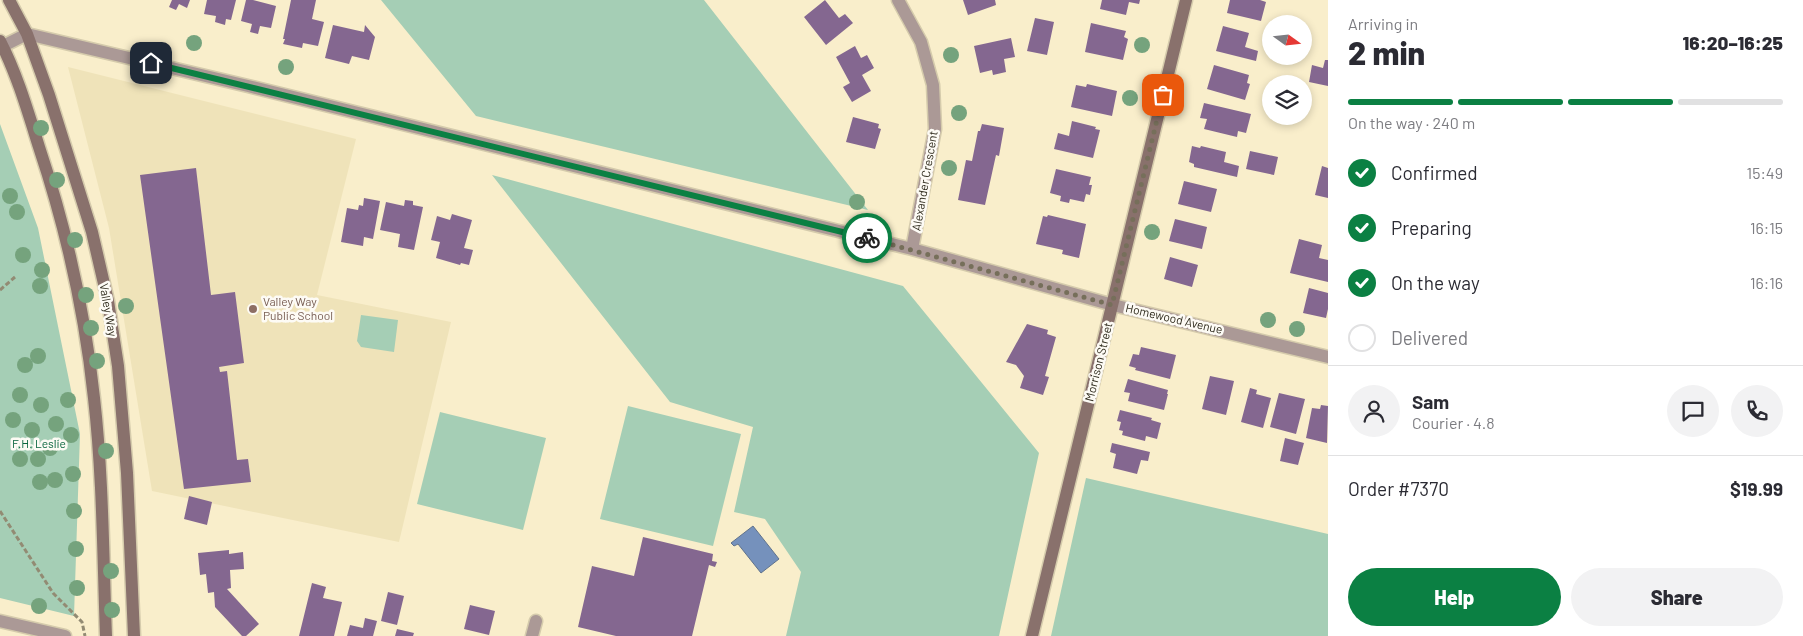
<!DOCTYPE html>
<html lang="en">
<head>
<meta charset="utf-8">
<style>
  :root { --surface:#fff; --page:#f2f2f3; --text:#2b2b33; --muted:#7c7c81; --line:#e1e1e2; --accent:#0b8043 }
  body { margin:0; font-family:Barlow,sans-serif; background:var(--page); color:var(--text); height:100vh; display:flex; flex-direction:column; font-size:19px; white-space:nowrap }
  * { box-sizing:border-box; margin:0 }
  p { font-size:16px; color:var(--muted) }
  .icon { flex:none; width:28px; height:28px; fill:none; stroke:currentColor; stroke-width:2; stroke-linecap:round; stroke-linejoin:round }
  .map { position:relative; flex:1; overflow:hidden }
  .details { display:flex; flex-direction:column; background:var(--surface); width:475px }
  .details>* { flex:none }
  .needle { width:32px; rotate:105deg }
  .fabs { position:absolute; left:1262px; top:15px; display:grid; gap:10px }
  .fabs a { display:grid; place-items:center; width:50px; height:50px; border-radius:50%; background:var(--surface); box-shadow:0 2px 8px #0003; font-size:25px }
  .pin { position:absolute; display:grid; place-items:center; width:42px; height:42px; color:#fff; margin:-21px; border-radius:10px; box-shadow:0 2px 8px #0006 }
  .courier { position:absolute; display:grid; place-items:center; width:50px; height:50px; margin:-25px; border:4px solid #0b8043; border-radius:50%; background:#fff; color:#222; box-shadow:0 1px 6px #0007 }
  .overview em { font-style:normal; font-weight:800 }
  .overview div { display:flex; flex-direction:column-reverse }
  .overview { display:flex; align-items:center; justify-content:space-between; height:85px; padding:0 20px }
  h1 { font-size:32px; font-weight:800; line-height:38px }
  .bar { display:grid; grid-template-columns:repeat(4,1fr); gap:8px 5px; align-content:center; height:60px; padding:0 20px }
  .bar i { height:6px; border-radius:4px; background:var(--line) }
  .bar .active { background:var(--accent) }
  .bar p { grid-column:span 4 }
  .line { display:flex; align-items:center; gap:12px; padding:0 20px; border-top:1px solid var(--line) }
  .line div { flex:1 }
  .round { display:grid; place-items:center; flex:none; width:52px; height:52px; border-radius:26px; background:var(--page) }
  ol { padding:0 20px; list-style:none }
  li { display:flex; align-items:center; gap:15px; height:55px }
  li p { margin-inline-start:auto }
  li .icon { padding:5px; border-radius:50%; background:var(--accent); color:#fff; stroke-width:4 }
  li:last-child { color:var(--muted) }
  li i { width:28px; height:28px; border:2px solid var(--line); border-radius:50% }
  .primary-button { display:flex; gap:10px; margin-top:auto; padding:10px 20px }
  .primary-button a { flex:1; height:58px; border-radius:30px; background:var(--accent); color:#fff; font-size:20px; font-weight:800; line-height:58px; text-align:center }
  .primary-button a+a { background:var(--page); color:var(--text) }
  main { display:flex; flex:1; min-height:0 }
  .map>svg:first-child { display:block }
  .built { fill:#efe3b9 }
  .green { fill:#a5ceb5 }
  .water { fill:#7591bc; stroke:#60728c }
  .building { fill:#846790 }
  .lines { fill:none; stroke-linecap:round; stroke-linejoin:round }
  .street-casing { stroke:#d5cbac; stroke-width:15 }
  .secondary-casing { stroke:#d5cbac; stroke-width:15 }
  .path { stroke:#928b73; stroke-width:3; stroke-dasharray:5 2.5; stroke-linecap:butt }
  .street { stroke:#ab9996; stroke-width:12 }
  .secondary { stroke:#89716c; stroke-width:12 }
  .tree { fill:#75a37d }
  .done { stroke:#766f5a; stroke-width:5; stroke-dasharray:0 9 }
  .route { stroke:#0b8043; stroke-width:6 }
  .education-dot { fill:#8d6e63; stroke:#fdfbf5; stroke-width:2 }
  .labels { text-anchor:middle; stroke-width:5; stroke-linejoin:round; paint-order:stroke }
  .street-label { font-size:12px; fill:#2f2b1d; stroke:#fdfbf5 }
  .education-label { font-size:12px; fill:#785e54; stroke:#fdfbf5; text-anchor:start }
  .park-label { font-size:12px; fill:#09653e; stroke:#fdfbf5 }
</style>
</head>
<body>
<main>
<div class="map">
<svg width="1328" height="636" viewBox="0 0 1328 636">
  <rect width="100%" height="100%" fill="#f9eecb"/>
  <path class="built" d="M68 67 356 139 317 295 451 322 399 542 152 491 109 228Z"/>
  <path class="green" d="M381 0H704L868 210 476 116Z
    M0 124 38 228 80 434 74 616 0 598Z
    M492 175 903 286 1039 453 999 636H786L801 572 765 519 734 512 753 427 670 402Z
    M361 315 398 320 394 352 361 347 357 341Z
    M628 406 741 434 713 546 600 519Z
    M440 412 546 438 523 530 417 504Z
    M1086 478 1328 534V636H1051Z"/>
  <path class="water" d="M753 526 779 559 761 573 738 544 734 546 731 543Z"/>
  <path class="building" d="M172 0H190L187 8 179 4 176 10 169 7Z
    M207 0H236L231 20 226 19 225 25 215 22 216 16 204 14Z
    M246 0H253L276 6 271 28 260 26 258 34 250 32 252 24 241 21Z
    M291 0H316L312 19 324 22 318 46 303 43 302 48 283 44 285 39H283Z
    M825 0 839 18 845 14 853 23 826 45 804 17Z
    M963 0H995L996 5 968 15Z
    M1102 0H1140L1139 4 1129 2 1126 15 1100 9Z
    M1230 0H1260L1266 2 1261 21 1227 13Z
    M1035 18 1054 22 1047 55 1027 51Z
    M1091 23 1126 31 1124 37 1128 39 1123 60 1085 52Z
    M333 25 364 32 365 25 375 37 369 60 352 56 349 64 325 58Z
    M1223 26 1249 33 1245 47 1258 51 1256 61 1216 51Z
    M1011 38 1015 57 1004 59 1006 72 993 75 992 70 980 73 974 46Z
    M855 46 861 58 867 55 874 68 862 75 871 91 852 102 843 87 850 83 836 57Z
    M1325 60H1328V86L1309 82 1312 65 1323 68Z
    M1214 65 1249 75 1247 83 1250 84 1245 100 1207 89Z
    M1087 84 1117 91 1112 116 1071 107 1076 85 1086 87Z
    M1204 103 1251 114 1246 133 1238 131 1237 137 1204 129 1207 119 1200 118Z
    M853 117 879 124 878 128 881 129 875 149 846 142Z
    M1072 121 1096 127 1095 129 1100 130 1093 158 1054 149 1058 133 1069 136Z
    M982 124 1004 128 999 156 996 155 985 205 958 200 966 160 972 161 978 131H980Z
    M1192 146 1200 148 1201 146 1226 152 1224 162 1239 166 1237 177 1194 167V164L1189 162Z
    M1250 151 1278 157 1274 175 1246 169Z
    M1322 166 1328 168V198L1315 195Z
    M196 168 211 295 235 292 244 363 219 367 220 372 227 371 237 460 248 459 251 482 184 489 140 175Z
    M1056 169 1091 177 1089 185H1092L1090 195 1086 194 1084 202 1070 199 1069 203 1060 201 1061 196 1050 193Z
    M1184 181 1217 189 1211 212 1178 204Z
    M364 198 380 201 373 239 364 237 363 246 341 242 347 208 358 210 359 205 363 206Z
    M405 200 413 201V205L423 207 414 250 398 247 400 234 380 230 386 202 404 206Z
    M452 214 472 220 464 248 473 250 469 265 461 263 460 265 436 258 440 242 431 240 437 216 450 220Z
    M1048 215 1086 224 1079 258 1062 254 1063 250 1036 244 1043 216 1047 217Z
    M1175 219 1207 227 1202 249 1169 241Z
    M1299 239 1322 245 1319 258 1328 260V282L1290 273Z
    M1170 257 1198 265 1192 287 1164 279Z
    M1309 288 1328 293V309L1326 318 1303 313Z
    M1027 324 1048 330 1047 334 1056 337 1045 376 1049 377 1043 395 1020 388 1024 376 1016 365 1006 362Z
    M1141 347 1176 355 1170 379 1135 370 1136 368 1129 366 1133 354 1139 355Z
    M1210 376 1234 381 1226 415 1202 409Z
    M1128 379 1168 390 1167 394H1168L1164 410 1128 401 1130 393 1124 392Z
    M1250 388 1257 390 1256 394 1271 398 1263 428 1241 422Z
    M1279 393 1305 399 1296 434 1270 427Z
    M1321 405 1328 406 1327 443 1306 438 1312 408 1320 409Z
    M1120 410 1152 418 1151 420 1161 423 1157 439 1146 436 1145 441 1122 435 1123 431 1119 430 1121 422 1117 421Z
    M1285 438 1304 443 1298 465 1280 461Z
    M1112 443 1150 452 1148 461 1141 460 1137 474 1113 468 1116 454 1110 452Z
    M189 496 212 502 207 525 184 519Z
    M643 537 713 554 712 561 717 562 715 567 709 565 692 636H616L578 627 592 566 634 576Z
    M229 550V554L243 552 244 569 230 570 231 588 227 589 259 624 246 636H242L215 607 214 592 208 593 206 574 200 575 198 553Z
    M312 583 326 587 323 598 342 602 334 636H299Z
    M388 592 404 596 397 625 381 621Z
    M470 605 495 611 489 635 464 629Z
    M365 618 377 621 373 636H347L350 625 363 628Z
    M397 629 414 633 413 636H395Z"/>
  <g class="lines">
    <g class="street-casing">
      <path id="street" d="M898 0 921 42 933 85 935 129 912 249
        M3 46 27 34 248 86 912 249 1113 305 1328 357
        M0 621 65 636
        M532 636 536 621"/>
    </g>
    <g class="secondary-casing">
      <path id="secondary" d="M9 0 27 34 49 95 92 232 108 301 118 366 127 473 134 636
        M0 41C17 74 28 112 39 147 66 228 85 313 94 398 103 477 103 557 106 636
        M1032 636 1186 0"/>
    </g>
    <path class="path" d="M0 290 15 277
      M0 511 53 593 82 622 85 636"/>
    <use href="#street" class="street"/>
    <use href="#secondary" class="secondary"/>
  </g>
  <g class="tree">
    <circle cx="194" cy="43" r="8"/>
    <circle cx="1142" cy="45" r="8"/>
    <circle cx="951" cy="55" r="8"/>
    <circle cx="286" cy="67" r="8"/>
    <circle cx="1130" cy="98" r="8"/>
    <circle cx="959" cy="113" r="8"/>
    <circle cx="41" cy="128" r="8"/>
    <circle cx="949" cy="168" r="8"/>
    <circle cx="57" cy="180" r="8"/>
    <circle cx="10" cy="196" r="8"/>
    <circle cx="857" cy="202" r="8"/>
    <circle cx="17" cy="212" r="8"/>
    <circle cx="1152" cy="232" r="8"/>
    <circle cx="75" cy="240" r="8"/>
    <circle cx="23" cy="255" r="8"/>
    <circle cx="42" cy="270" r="8"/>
    <circle cx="40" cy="286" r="8"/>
    <circle cx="86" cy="295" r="8"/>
    <circle cx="126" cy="306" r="8"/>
    <circle cx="1268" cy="320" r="8"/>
    <circle cx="91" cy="328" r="8"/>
    <circle cx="1297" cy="329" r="8"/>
    <circle cx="38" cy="356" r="8"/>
    <circle cx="97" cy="361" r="8"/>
    <circle cx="25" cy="365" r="8"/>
    <circle cx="20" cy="395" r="8"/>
    <circle cx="68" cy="400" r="8"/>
    <circle cx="41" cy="405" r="8"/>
    <circle cx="13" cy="420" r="8"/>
    <circle cx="56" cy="424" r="8"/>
    <circle cx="32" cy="430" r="8"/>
    <circle cx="71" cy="435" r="8"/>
    <circle cx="50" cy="448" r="8"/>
    <circle cx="106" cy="451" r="8"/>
    <circle cx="20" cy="459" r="8"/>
    <circle cx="38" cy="459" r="8"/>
    <circle cx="73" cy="474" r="8"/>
    <circle cx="55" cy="480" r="8"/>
    <circle cx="40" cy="482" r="8"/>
    <circle cx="74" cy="511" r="8"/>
    <circle cx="76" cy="549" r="8"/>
    <circle cx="111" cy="571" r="8"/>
    <circle cx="77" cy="588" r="8"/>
    <circle cx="39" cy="606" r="8"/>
    <circle cx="112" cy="610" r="8"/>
  </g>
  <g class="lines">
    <path class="done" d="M867 238 1112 305 1163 95"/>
    <path class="route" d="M151 63 867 238"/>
  </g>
  <circle class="education-dot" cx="253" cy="309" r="5"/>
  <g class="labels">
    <g class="street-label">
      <text transform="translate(925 181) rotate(-80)" y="4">Alexander Crescent</text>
      <text transform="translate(108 310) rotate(80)" y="4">Valley Way</text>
      <text transform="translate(1174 319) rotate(13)" y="4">Homewood Avenue</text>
      <text transform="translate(1099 362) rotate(-76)" y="4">Morrison Street</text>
    </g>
    <g class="education-label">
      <text x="263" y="306">Valley Way<tspan x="263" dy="14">Public School</tspan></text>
    </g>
    <g class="park-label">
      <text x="39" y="448">F.H. Leslie</text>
    </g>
  </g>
</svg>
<div class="fabs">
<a><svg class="needle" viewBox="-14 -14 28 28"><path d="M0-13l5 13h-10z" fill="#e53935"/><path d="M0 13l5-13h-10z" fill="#7c7c81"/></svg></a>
<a><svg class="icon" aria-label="layers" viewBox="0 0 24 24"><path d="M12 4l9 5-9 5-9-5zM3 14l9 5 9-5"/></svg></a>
</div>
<div class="pin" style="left:1163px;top:95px;background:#ea580c"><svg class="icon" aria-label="bag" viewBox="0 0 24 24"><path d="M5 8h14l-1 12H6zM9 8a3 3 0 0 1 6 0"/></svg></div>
<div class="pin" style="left:151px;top:63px;background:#1f2937"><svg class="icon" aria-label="home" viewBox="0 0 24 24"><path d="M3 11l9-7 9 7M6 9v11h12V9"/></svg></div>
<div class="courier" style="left:867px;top:238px"><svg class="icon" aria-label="bike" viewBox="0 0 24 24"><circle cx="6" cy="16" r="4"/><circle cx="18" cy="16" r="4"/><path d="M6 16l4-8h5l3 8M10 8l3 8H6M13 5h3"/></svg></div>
</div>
<section class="details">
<div class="overview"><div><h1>2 min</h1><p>Arriving in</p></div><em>16:20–16:25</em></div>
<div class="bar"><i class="active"></i><i class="active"></i><i class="active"></i><i></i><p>On the way · 240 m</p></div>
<ol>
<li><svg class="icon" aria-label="check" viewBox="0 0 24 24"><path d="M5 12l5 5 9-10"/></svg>Confirmed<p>15:49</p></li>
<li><svg class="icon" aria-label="check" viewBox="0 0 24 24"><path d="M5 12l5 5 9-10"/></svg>Preparing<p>16:15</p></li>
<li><svg class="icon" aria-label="check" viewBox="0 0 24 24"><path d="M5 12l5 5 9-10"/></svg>On the way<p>16:16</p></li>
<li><i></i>Delivered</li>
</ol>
<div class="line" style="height:90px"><a class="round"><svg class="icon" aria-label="person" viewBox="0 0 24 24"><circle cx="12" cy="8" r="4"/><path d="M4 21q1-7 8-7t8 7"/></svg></a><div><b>Sam</b><p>Courier · 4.8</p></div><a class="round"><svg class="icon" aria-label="chat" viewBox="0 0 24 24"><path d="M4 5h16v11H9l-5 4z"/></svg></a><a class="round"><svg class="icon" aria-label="phone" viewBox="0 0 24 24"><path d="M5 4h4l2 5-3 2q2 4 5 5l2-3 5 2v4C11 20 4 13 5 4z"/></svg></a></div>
<div class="line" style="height:65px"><div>Order #7370</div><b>$19.99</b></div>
<div class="primary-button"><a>Help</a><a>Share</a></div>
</section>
</main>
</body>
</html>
